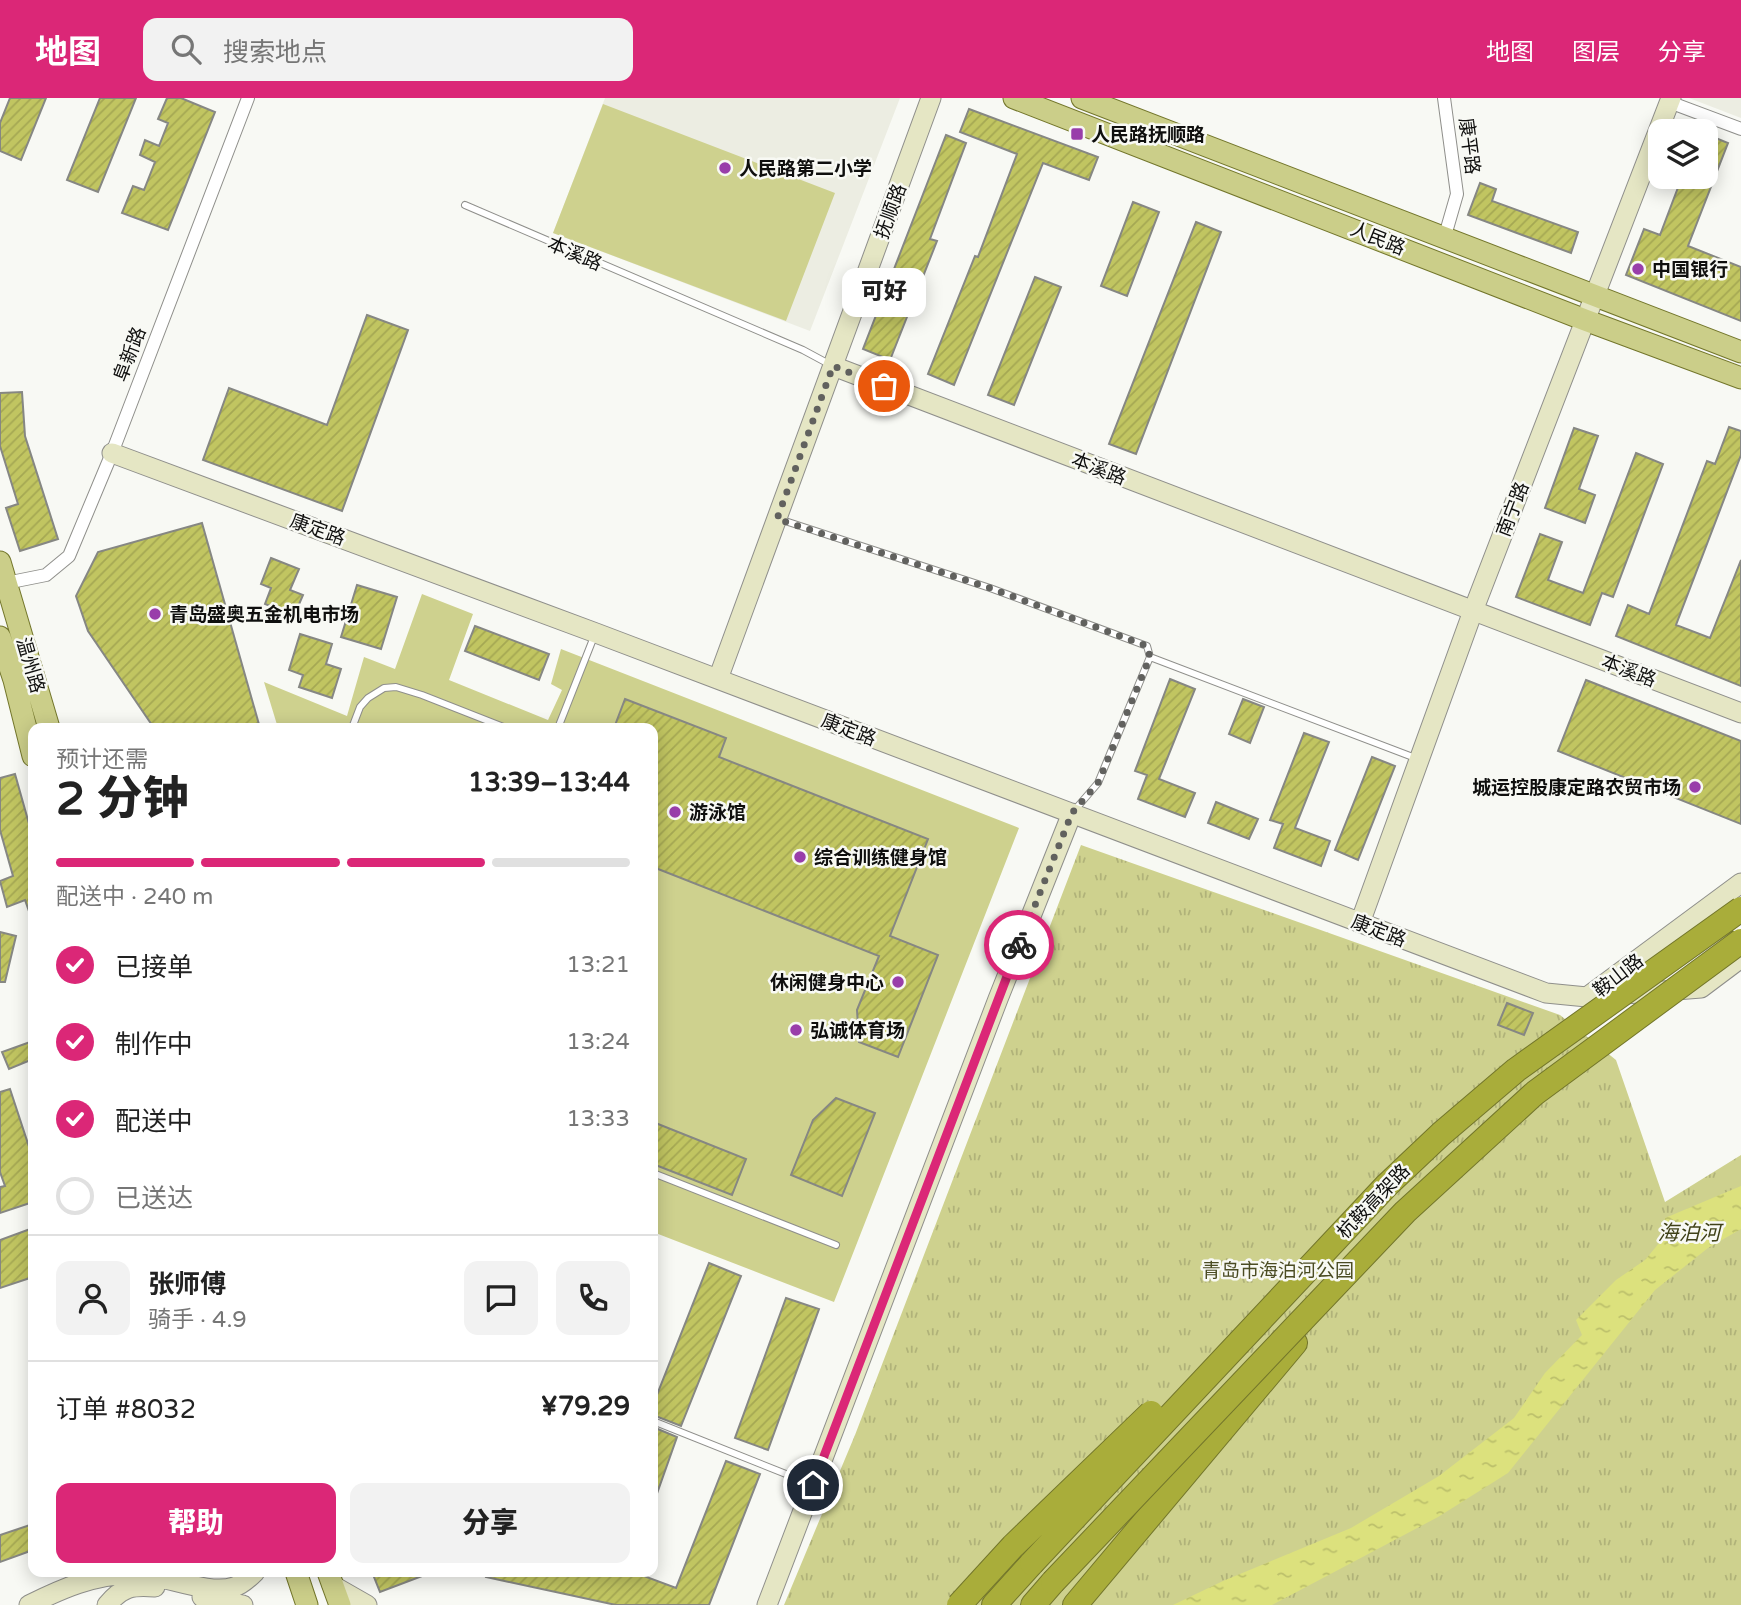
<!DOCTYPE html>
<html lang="zh">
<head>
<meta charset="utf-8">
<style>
  :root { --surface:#fff; --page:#f2f2f2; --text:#222; --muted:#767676; --line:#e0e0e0; --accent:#db2777 }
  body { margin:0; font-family:"Varela Round","Noto Sans SC",sans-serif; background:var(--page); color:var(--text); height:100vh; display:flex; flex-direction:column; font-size:26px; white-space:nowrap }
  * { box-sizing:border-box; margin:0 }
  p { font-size:23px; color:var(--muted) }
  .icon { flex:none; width:38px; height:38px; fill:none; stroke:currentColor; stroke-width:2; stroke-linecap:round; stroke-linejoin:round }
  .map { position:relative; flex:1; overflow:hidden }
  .sheet { position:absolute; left:28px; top:625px; width:630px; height:854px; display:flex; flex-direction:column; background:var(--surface); border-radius:14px; box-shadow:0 4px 18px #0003 }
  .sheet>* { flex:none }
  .controls { position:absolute; left:1648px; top:21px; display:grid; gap:14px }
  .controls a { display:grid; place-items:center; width:70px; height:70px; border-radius:14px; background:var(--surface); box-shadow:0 4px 18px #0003; font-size:35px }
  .pin { position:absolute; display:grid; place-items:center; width:60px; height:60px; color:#fff; margin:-30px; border:4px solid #fff; border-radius:50%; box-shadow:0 2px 7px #0007 }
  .courier { position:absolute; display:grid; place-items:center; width:70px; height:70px; margin:-35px; border:5px solid #db2777; border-radius:50%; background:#fff; color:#222; box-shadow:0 2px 9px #0007 }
  .bubble { position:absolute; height:49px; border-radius:14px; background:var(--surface); box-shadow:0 4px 18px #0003; font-size:23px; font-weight:800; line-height:49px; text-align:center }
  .headline em { font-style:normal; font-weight:800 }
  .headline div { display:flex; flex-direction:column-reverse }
  .headline { display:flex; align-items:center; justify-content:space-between; height:119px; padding:0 28px }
  h1 { font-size:46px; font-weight:800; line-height:52px }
  .bar { display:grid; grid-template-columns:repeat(4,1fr); gap:10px 7px; align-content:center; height:84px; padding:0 28px }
  .bar i { height:9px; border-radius:5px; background:var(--line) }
  .bar .current { background:var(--accent) }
  .bar p { grid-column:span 4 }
  .line { display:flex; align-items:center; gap:18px; padding:0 28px; border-top:2px solid var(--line) }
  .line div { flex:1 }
  .round { display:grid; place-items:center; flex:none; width:74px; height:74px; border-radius:14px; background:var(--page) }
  ol { padding:0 28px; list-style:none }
  li { display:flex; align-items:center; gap:21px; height:77px }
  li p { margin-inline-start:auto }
  li .icon { padding:7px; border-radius:50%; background:var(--accent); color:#fff; stroke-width:4 }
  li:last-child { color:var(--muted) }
  li i { width:38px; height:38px; border:4px solid var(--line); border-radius:50% }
  .action { display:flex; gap:14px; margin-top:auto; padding:14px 28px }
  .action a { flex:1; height:80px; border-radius:14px; background:var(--accent); color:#fff; font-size:28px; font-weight:800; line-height:80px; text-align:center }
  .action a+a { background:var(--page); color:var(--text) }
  header { display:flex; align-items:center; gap:42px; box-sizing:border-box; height:98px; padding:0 35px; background:var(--accent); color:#fff }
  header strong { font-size:33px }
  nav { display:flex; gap:38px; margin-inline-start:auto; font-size:24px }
  .search { width:490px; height:63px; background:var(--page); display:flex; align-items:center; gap:18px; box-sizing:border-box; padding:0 24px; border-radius:14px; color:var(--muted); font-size:26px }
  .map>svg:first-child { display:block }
  .built { fill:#ecede2 }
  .park { fill:url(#park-tufts) }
  .garden { fill:#ced18e }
  .water { fill:url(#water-ripples) }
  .building { fill:url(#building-hatch); stroke:#868783; stroke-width:2 }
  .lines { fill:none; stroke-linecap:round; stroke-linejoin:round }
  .lane-casing { stroke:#8f8f8b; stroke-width:8 }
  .street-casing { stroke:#8f8f8b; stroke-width:14 }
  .secondary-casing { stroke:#8f8f8b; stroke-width:21 }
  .primary-casing { stroke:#73762b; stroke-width:23 }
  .highway-casing { stroke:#73762b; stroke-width:26 }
  .lane { stroke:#fff; stroke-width:6 }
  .street { stroke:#fff; stroke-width:12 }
  .secondary { stroke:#e5e6c4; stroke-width:19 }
  .primary { stroke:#cbce89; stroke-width:21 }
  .highway { stroke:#a9ad3a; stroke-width:24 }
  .highway-bridge-casing { stroke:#73762b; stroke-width:26; stroke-linecap:butt }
  .highway-bridge { stroke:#a9ad3a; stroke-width:24 }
  .done { stroke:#61615e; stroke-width:7; stroke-dasharray:0 12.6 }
  .route { stroke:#db2777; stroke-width:9 }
  .poi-dot { fill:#993eaa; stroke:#f8f9f4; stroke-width:2.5 }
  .labels { text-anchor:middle; stroke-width:5; stroke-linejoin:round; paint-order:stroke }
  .poi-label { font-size:19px; font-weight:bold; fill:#0f0f0e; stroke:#f8f9f4; text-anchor:start }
  .street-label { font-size:19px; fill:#0f0f0e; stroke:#f8f9f4 }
  .park-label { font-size:19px; fill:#4b4c23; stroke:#f8f9f4 }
  .water-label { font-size:21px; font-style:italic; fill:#3f4117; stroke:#f8f9f4 }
</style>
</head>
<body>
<header>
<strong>地图</strong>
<div class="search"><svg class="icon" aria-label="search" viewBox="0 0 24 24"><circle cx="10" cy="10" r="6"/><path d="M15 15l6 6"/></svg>搜索地点</div>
<nav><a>地图</a><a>图层</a><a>分享</a></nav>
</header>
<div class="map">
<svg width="1741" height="1507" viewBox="0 0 1741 1507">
  <defs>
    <pattern id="park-tufts" width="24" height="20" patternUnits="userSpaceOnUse" patternTransform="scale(1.75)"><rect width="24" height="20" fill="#ced18e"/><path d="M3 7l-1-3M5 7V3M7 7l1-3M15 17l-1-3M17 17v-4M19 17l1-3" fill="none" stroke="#b0b279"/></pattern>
    <pattern id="water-ripples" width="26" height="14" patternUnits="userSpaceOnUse" patternTransform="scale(1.75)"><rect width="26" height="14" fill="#dce17d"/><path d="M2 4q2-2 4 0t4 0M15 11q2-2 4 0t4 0" fill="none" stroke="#bcc06b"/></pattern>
    <pattern id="building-hatch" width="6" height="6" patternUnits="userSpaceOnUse" patternTransform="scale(1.75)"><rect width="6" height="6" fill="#c1c561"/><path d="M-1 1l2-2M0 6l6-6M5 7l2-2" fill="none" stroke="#a5a853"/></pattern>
  </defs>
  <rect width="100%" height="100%" fill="#f8f9f4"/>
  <path class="built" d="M605 0H900L810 233 553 135Z
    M1689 0H1741V20Z"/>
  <path class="park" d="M1081 747 1560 917 1616 962 1665 1104 1741 1057V1507H784L855 1337Z"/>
  <path class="garden" d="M603 6 835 95 786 223 553 135Z
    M422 496 473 516 449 582 548 622 562 592 551 586 561 551 1019 730 834 1204 653 1134V630H278L264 584 347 618 364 559 395 571Z"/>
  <path class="water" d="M1741 1088V1131L1708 1150 1655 1192 1508 1375 1438 1419 1272 1507H1173L1223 1483 1351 1430 1439 1378 1514 1320 1545 1275 1582 1237 1576 1222 1616 1182 1645 1162 1665 1138V1120Z"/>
  <path class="building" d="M10 0H46L21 62 0 53V25Z
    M100 0H136L98 94 67 82Z
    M167 0H181L215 14 168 132 122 115 133 88 144 92 155 64 140 57 145 42 159 48 168 25 158 21Z
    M969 11 1098 59 1089 82 1043 65 954 287 928 276 975 158 978 159 1017 56 960 34Z
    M1706 36 1728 45 1688 148 1741 169V223L1626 177 1644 131 1660 137 1682 79H1706Z
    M946 37 966 45 930 141 937 143 890 262 863 251Z
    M1480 85 1496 91 1492 103 1578 134 1571 155 1468 117Z
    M1133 104 1159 114 1127 198 1101 188Z
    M1196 124 1221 134 1136 356 1109 346Z
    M1035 179 1061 189 1014 307 988 297Z
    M367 217 408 232 342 413 203 362 229 290 327 327Z
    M22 294 25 338 58 441 20 453 6 410 18 406 0 348V295Z
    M1729 329 1741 333V357L1676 527 1710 540 1741 462V588L1616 538 1628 507 1649 516 1707 363 1715 366Z
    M1574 330 1598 338 1579 391 1595 397 1585 425 1545 410Z
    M1636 355 1663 366 1613 499 1602 495 1590 527 1516 499 1540 436 1562 444 1548 482 1583 495Z
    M202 425 260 630H154L88 533 76 498 98 454Z
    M271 460 299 471 290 492 303 497 294 518 265 506 271 490 261 486Z
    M357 487 397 499 381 551 341 539Z
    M475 528 549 556 539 582 465 553Z
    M300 536 332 546 326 566 341 571 332 600 299 589 303 577 289 572Z
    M1170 581 1195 591 1159 681 1195 695 1185 719 1138 701 1147 677 1135 673Z
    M1586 582 1741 643V726L1558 653Z
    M625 601 726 640 719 659 928 741 890 838 938 857 898 959 859 944 857 912 879 858 653 769V630H614Z
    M1243 601 1264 609 1250 645 1229 636Z
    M1304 635 1329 644 1295 730 1330 743 1321 768 1274 750 1283 726 1270 722Z
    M1372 659 1395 668 1358 762 1335 752Z
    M15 676 33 740V819H31L25 802 7 809 0 783 13 778 0 732V680Z
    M1216 704 1258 721 1249 741 1208 725Z
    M0 834 16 838 5 884H0Z
    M1507 905 1533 915 1524 937 1498 927Z
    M33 943V961L9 971 2 954Z
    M10 991 33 1061V1104L0 1115V1089L5 1088 0 1074V994Z
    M836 1000 875 1015 842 1098 791 1077 813 1022Z
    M653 1024 746 1061 732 1097 653 1066Z
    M33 1130V1179L0 1190V1142Z
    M709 1165 741 1178 681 1328 653 1317V1307Z
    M786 1200 819 1211 768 1352 735 1340Z
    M653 1329 677 1339 654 1404H653Z
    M726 1363 760 1376 709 1507H616L486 1479 487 1474H642L641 1477 676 1490Z
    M33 1426V1452L0 1464V1437Z
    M372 1474H430V1475L380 1494Z"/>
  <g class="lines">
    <g class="lane-casing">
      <path id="lane" d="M465 107 803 252 829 266
        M779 421 990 490 1147 548 1150 559
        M352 630 360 609 368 600 384 590 396 589 422 597 506 630
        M558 630 595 536
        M1073 714 1098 685 1150 559 1418 661
        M653 1075 836 1147
        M653 1323 811 1386"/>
    </g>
    <g class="street-casing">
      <path id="street" d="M1669 4 1741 31
        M1444 141 1457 96 1444 0
        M6 485 46 477 69 458 112 355 248 0"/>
    </g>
    <g class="secondary-casing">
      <path id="secondary" d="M833 268 1741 615
        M112 355 596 535 1546 895 1587 899 1701 890 1741 860
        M718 581 931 0
        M1360 825 1473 513 1671 0
        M1587 899 1741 785
        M332 1487 367 1507
        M202 1499 243 1507
        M29 1507C63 1490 93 1477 132 1476 161 1475 207 1498 234 1489 242 1487 250 1479 255 1474
        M107 1507C122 1489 132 1487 155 1489
        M767 1507 998 901 1072 715"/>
    </g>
    <g class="primary-casing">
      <path id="primary" d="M1014 0 1585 222 1741 280
        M1082 0 1741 254
        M0 464 49 630
        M0 539 14 582 33 658
        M296 1474 307 1507
        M328 1474 340 1507"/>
    </g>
    <g class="highway-casing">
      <path id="highway" d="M994 1507 1032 1465
        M1033 1507 1053 1484
        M1075 1507 1295 1245"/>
    </g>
    <use href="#lane" class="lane"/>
    <use href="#street" class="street"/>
    <use href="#secondary" class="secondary"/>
    <use href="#primary" class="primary"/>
    <use href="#highway" class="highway"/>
    <g class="highway-bridge-casing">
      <path id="highway-bridge" d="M1032 1465 1386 1088 1441 1036 1516 972 1741 811
        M1053 1484 1405 1114 1535 995 1741 843
        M959 1507 1013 1448 1151 1315"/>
    </g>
    <use href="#highway-bridge" class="highway-bridge"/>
  </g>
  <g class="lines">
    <path class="done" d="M884 288 833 268 777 421 990 490 1147 548 1150 559 1098 685 1072 715 1019 847"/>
    <path class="route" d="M813 1387 1019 847"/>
  </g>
  <g class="poi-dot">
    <rect x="1070" y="29" width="14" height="14" rx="3.5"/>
    <circle cx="725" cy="70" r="7"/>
    <circle cx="1638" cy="171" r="7"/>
    <circle cx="155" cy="516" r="7"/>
    <circle cx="1695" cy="689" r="7"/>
    <circle cx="675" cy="714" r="7"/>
    <circle cx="800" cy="759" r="7"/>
    <circle cx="898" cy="884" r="7"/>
    <circle cx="796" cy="932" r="7"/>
  </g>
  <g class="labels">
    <g class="poi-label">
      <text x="1091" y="43">人民路抚顺路</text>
      <text x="739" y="77">人民路第二小学</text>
      <text x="1652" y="178">中国银行</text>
      <text x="169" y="523">青岛盛奥五金机电市场</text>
      <text x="1681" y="696" text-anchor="end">城运控股康定路农贸市场</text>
      <text x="689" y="721">游泳馆</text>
      <text x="814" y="766">综合训练健身馆</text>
      <text x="884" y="891" text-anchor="end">休闲健身中心</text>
      <text x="810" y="939">弘诚体育场</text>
    </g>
    <g class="street-label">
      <text transform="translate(1470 48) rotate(83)" y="7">康平路</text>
      <text transform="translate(890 113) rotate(-70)" y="7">抚顺路</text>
      <text transform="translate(1378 140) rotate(22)" y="7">人民路</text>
      <text transform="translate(575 155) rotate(23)" y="7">本溪路</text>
      <text transform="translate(129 256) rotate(-69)" y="7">阜新路</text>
      <text transform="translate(1099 370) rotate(21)" y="7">本溪路</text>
      <text transform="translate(1512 411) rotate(-69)" y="7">南宁路</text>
      <text transform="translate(318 431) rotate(20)" y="7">康定路</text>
      <text transform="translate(31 567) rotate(74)" y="7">温州路</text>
      <text transform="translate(1629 572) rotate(21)" y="7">本溪路</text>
      <text transform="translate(849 631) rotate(21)" y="7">康定路</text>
      <text transform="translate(1379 832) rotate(21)" y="7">康定路</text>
      <text transform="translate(1618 877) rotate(-38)" y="7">鞍山路</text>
      <text transform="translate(1373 1103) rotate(-46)" y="7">杭鞍高架路</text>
    </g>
    <g class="park-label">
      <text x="1278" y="1179">青岛市海泊河公园</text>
    </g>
    <g class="water-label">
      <text x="1689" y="1142">海泊河</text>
    </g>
  </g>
</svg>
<div class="controls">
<a><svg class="icon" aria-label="layers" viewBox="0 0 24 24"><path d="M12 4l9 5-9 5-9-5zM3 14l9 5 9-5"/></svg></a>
</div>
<div class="pin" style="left:884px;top:288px;background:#ea580c"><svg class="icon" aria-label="bag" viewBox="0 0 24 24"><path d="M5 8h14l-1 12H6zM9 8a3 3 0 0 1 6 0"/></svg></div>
<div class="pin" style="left:813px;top:1387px;background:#1f2937"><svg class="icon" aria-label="home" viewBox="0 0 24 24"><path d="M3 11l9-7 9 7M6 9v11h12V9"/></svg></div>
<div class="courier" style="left:1019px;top:847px"><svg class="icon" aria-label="bike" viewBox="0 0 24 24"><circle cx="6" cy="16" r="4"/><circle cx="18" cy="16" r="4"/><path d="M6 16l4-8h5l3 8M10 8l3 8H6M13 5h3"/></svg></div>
<div class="bubble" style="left:842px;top:170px;width:84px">可好</div>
<section class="sheet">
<div class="headline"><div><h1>2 分钟</h1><p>预计还需</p></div><em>13:39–13:44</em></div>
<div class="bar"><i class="current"></i><i class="current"></i><i class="current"></i><i></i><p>配送中 · 240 m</p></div>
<ol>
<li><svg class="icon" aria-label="check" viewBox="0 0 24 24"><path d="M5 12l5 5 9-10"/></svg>已接单<p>13:21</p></li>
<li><svg class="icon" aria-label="check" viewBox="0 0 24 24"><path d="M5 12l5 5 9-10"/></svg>制作中<p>13:24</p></li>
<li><svg class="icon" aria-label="check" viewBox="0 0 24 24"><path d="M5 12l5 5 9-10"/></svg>配送中<p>13:33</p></li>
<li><i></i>已送达</li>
</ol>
<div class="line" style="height:126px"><a class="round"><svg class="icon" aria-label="person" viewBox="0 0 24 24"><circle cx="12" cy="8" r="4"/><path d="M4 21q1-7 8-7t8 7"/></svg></a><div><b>张师傅</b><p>骑手 · 4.9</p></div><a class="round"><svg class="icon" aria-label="chat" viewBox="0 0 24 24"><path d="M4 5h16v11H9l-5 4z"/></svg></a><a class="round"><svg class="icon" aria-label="phone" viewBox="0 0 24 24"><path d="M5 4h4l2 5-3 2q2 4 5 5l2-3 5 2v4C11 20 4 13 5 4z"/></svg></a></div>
<div class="line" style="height:91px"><div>订单 #8032</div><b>¥79.29</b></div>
<div class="action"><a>帮助</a><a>分享</a></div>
</section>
</div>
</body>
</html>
